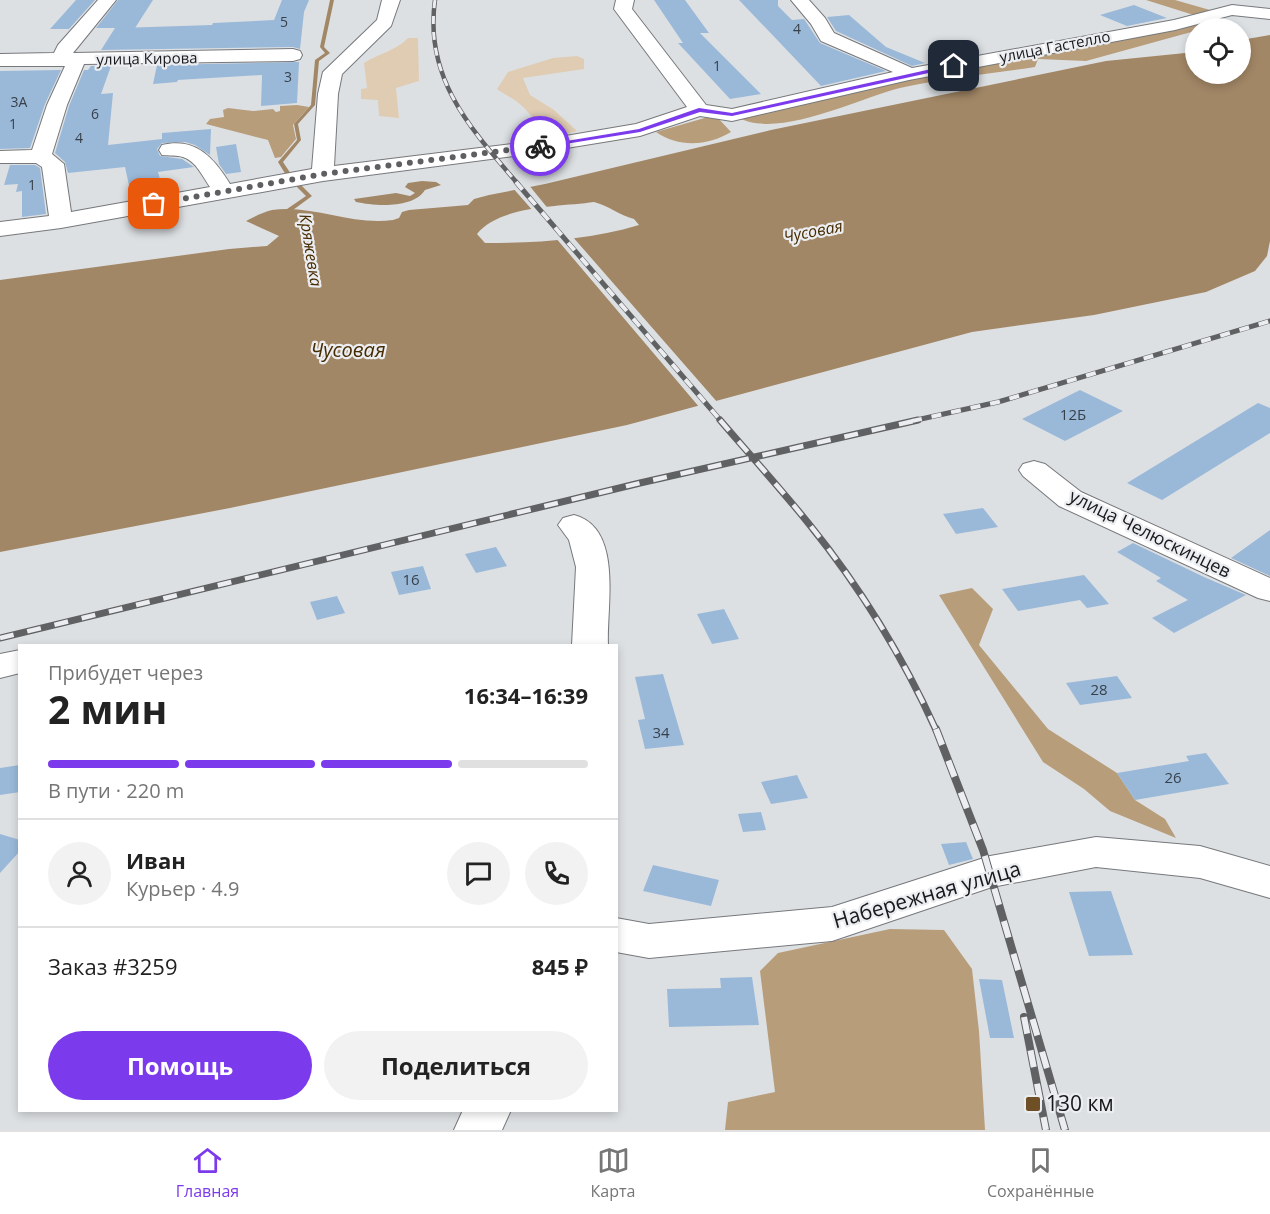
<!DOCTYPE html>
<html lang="ru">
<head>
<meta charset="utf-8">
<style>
  :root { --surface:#fff; --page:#f2f2f2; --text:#222; --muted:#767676; --line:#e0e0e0; --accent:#7c3aed }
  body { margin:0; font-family:"Open Sans",sans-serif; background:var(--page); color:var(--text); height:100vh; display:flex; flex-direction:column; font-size:22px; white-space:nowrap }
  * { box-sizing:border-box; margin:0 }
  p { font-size:20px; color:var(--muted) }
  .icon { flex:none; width:33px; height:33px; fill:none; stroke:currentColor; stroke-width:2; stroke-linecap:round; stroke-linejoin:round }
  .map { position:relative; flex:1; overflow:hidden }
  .drawer { position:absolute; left:18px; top:644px; width:600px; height:468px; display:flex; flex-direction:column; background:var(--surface); border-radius:0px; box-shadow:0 3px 9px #0003 }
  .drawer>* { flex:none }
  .tools { position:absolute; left:1185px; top:18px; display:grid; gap:12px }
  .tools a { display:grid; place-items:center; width:66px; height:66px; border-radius:50%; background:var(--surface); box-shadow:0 3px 9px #0003; font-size:30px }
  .pin { position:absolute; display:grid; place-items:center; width:51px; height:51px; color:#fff; margin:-26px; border-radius:12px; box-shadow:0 3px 9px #0006 }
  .courier { position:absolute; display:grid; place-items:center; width:60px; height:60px; margin:-30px; border:4px solid #7c3aed; border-radius:50%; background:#fff; color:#222; box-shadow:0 2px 8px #0007 }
  .head em { font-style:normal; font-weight:700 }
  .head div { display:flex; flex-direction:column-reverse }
  .head { display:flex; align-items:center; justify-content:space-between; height:102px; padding:0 30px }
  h1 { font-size:39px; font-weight:700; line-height:45px }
  .bar { display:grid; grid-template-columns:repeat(4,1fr); gap:9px 6px; align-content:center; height:72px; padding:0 30px }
  .bar i { height:8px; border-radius:4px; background:var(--line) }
  .bar .active { background:var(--accent) }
  .bar p { grid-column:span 4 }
  .line { display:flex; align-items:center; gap:15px; padding:0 30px; border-top:2px solid var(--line) }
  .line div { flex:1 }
  .round { display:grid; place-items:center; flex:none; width:63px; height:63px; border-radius:32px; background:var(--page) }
  .button { display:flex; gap:12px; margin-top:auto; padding:12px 30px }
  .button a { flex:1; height:69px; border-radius:36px; background:var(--accent); color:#fff; font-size:24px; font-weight:700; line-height:69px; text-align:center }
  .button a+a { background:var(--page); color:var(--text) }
  .menu { display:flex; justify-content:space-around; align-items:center; height:84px; border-top:2px solid var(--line); background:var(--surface); font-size:16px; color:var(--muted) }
  .menu a { display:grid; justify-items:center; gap:3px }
  .menu .active { color:var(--accent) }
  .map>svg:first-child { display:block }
  .green { fill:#e0ccb3 }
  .forest { fill:#b89d7b }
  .water { fill:#a28766; fill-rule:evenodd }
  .pier { fill:#dde0e3 }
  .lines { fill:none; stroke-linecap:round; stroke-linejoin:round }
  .stream { fill:#a28766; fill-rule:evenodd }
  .building { fill:#9ab9d9 }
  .minor-casing { stroke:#76787b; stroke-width:2 }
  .minor { fill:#fff; fill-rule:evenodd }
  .rail-far3-casing { stroke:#606163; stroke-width:4.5 }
  .rail-far2-casing { stroke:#606163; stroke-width:5 }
  .rail-far1-casing { stroke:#606163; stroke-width:7 }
  .rail-casing { stroke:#606163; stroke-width:8 }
  .rail-far3 { stroke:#ebedf0; stroke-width:3; stroke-dasharray:8; stroke-linecap:butt }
  .rail-far2 { stroke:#ebedf0; stroke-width:4; stroke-dasharray:10; stroke-linecap:butt }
  .rail-far1 { stroke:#ebedf0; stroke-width:4.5; stroke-dasharray:14; stroke-linecap:butt }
  .rail { stroke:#ebedf0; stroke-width:6; stroke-dasharray:17; stroke-linecap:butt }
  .route { fill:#7c3aed }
  .done { stroke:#5d5f60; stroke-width:6; stroke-dasharray:0 10.8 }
  .poi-dot { fill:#6f5026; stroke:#ebedf0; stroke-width:2 }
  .labels { text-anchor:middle; stroke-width:4.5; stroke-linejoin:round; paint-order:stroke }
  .far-number-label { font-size:14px; fill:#38414a }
  .far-street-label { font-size:15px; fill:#18191a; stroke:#ebedf0 }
  .number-label { font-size:15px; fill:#38414a }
  .far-water-label { font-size:16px; font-style:italic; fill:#472b00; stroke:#ebedf0 }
  .street-label { font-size:18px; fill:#18191a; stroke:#ebedf0 }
  .water-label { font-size:20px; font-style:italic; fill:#472b00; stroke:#ebedf0 }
  .near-street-label { font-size:21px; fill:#18191a; stroke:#ebedf0 }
  .near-poi-label { font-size:21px; fill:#18191a; stroke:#ebedf0; text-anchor:start }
</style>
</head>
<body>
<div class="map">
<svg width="1270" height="1130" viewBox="0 0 1270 1130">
  <rect width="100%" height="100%" fill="#dde0e3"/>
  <path class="green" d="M408 38H418L419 81 396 88 399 118 379 116 378 100 361 99V89L367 88 364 63C378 54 397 50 408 38Z
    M577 56 584 59V69L523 78 530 95 554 110 577 131C537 143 544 126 522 106 515 99 505 95 497 89L508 72 553 58Z"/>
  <path class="forest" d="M1146 0H1175L1210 10 1211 15 1200 17Z
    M1213 20 1212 26 1196 28 1195 31 1086 61 1038 59 1035 67C990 74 944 78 900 88 856 99 778 140 737 117L914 77 952 73 964 67Z
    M297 105 309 107 293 125 296 139 281 157 275 158 268 140 206 124 210 119 224 117 223 110 228 108 253 111 273 109 276 112 280 111V106Z
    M708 117 718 118 731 132C708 146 679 148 656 132Z
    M972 588 993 609 979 645 1048 729 1117 773 1135 800 1165 819 1176 838 1110 811 1084 789 1043 762 939 595Z
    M890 929 944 930 972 969 979 1031 985 1130H725L728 1102 775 1092 760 971 778 953Z"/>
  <path class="water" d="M1270 35V241L1267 256 1255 271 1206 292 1094 315 972 332 627 425 230 508 0 552V280L229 249 267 246 279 236 246 221C254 217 263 212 272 210 312 204 352 226 393 220L399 218 402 212 409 210 468 205 474 199 489 195 545 184 771 130 1106 61 1195 52 1196 74H1240L1241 40ZM594 202C609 206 619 215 634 219L639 225C589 240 537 243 485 243L477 234C500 205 560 207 594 202Z
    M422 181 436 182 441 185 425 190C413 209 375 206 356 202L354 199 396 193 410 196 415 193 405 187 408 183Z"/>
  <path class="pier" d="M528 184 550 211 534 212 512 187Z
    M572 236 718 403 700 408 555 237Z"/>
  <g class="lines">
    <path class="stream" d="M330 0H334L324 47 330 53 319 61 315 105 298 124 301 140 283 162 291 174 288 176 286 175 278 162 297 140 294 124 311 105 315 60 325 53 320 47Z
      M297 185H301L312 196 293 210 295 218 292 220 289 218 287 209 306 196 297 187Z"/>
  </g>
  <path class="building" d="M76 0H95L69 29H50Z
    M118 0H153L135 28H119L212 25 213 23 274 20 282 0H309L304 12 300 49 293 47 101 50 115 28H96Z
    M654 0H685L709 33H700L761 94 730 99 678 43H683Z
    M739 0H778V6L792 20 804 19 820 43 886 71 821 86Z
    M1134 5 1167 18 1127 26 1100 15Z
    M849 15 886 47 925 63 912 66 836 31 827 17Z
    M299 62 297 103 261 106 262 75 178 80 177 82 153 84 157 65Z
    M91 66H111L101 94 113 93 108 145 162 139V133L211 129 210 155 195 145 185 142 162 143 157 149 160 156 182 159 194 167 158 172 164 193 132 199 125 167 68 173 65 162 55 153 69 106 84 70H88Z
    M61 70 45 104 30 148 0 149V71Z
    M236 144 241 172 226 174 219 164 216 147Z
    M10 165H35L40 168 46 214 22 217V191L16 192 18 184 4 185Z
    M1080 390 1123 411 1065 441 1022 419Z
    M1258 403 1270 408V433L1162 500 1127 483Z
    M983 508 998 527 956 534 943 514Z
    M1270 530V576L1231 558Z
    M1133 543 1204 577 1246 595 1174 633 1152 618 1188 600 1156 581 1161 578 1117 552Z
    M496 547 507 566 476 573 465 554Z
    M423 566 431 589 399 595 391 572Z
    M1084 575 1109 604 1087 608 1080 600 1018 611 1002 589Z
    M337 596 345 613 317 620 310 602Z
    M724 609 739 639 712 644 697 614Z
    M663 674 684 745 645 749 638 720 645 719 635 677Z
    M1117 676 1132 698 1080 705 1066 683Z
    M1206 753 1229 784 1135 800 1117 773 1189 761 1186 756Z
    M20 765V792L0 795V768Z
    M797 775 808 798 771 804 761 782Z
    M761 812 766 830 743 832 738 814Z
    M0 834 20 840V851L0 873Z
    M966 842 973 859 949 865 941 844Z
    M653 865 719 880 711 906 643 891Z
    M1111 891 1133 955 1089 956 1069 892Z
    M752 977 759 1025 669 1027 667 989 721 988 720 978Z
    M979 979 1002 980 1014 1038H990Z"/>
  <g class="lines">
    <g class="minor-casing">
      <path id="minor" d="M98 0H116L73 53 293 49 300 51 302 55 300 59 293 61 84 64 67 105 52 154 64 164 71 212 210 187C203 177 196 161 183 157 177 155 169 156 162 155L159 150 162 145C196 137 214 158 230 184L312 169 318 94 323 72 377 20 382 0H400L391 26 342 74 338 94 334 166 536 141 636 124 687 107 614 9 616 0H634L632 9 706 105 732 109 893 72 821 41 811 24 791 0H809L825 18 834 33 912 68 1174 20 1232 5 1270 9V19L1232 15 1175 30 909 80 732 121 700 116 640 136 536 153 323 181 61 228 0 236V222L49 216 42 167 36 163H0V151L32 150 47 105 65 66H0V54L54 53 58 45Z
        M1034 461 1045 464 1081 492 1270 578V601L1258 598 1059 506 1023 476 1019 470 1023 464Z
        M574 515C624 528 606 608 608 645H572L576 567 569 540 558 525 563 518Z
        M20 650V673L0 678V654Z
        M1096 837 1200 846 1270 866V898L1200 878 1096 867 992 887 832 941 649 958 616 952V918L649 924 832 907 990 856Z
        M463 1110H511L502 1130H454Z"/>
    </g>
    <use href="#minor" class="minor"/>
    <g class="rail-far3-casing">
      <path id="rail-far3" d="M435 0C424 78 470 128 518 184"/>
    </g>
    <g class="rail-far2-casing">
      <path id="rail-far2" d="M516 182 721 421
        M912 421 998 402 1270 321"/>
    </g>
    <g class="rail-far1-casing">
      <path id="rail-far1" d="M720 420C750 455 781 489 809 524 860 587 903 657 936 730
        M0 638 640 483 918 420"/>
    </g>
    <g class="rail-casing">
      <path id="rail" d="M936 729 983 850 1065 1130
        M1024 1017 1046 1130"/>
    </g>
    <use href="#rail-far3" class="rail-far3"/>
    <use href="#rail-far2" class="rail-far2"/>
    <use href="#rail-far1" class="rail-far1"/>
    <use href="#rail" class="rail"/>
  </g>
  <path class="route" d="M954 64 956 67 732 116 700 112 640 132 540 148 536 146 639 129 699 108 732 113Z"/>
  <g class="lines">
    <path class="done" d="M154 204 323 174 540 146"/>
  </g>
  <rect class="poi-dot" x="1025" y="1096" width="16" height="16" rx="3"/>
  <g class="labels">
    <g class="far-number-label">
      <text x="284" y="27">5</text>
      <text x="797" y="34">4</text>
      <text x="717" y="71">1</text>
      <text x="288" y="82">3</text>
      <text x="19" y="107">3А</text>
      <text x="95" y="119">6</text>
      <text x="13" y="129">1</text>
      <text x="79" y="143">4</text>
      <text x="32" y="190">1</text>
    </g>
    <g class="far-street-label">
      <text transform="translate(1055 47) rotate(-11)" y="5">улица Гастелло</text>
      <text transform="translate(147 59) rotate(-1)" y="5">улица Кирова</text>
    </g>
    <g class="number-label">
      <text x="1073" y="420">12Б</text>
      <text x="411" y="585">16</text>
      <text x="1099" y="695">28</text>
      <text x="661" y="738">34</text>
      <text x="1173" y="783">26</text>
    </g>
    <g class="far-water-label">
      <text transform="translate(813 231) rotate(-11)" y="6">Чусовая</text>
      <text transform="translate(311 250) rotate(81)" y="6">Кряжевка</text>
    </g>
    <g class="street-label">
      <text transform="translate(1150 534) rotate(26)" y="6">улица Челюскинцев</text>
    </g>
    <g class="water-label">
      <text x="348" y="357">Чусовая</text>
    </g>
    <g class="near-street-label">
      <text transform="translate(927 895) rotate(-16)" y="7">Набережная улица</text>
    </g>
    <g class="near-poi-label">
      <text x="1046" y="1111">130 км</text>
    </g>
  </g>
</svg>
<div class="tools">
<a><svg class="icon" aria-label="locate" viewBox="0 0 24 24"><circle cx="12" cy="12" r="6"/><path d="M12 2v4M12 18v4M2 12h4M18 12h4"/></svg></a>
</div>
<div class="pin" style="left:154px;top:204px;background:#ea580c"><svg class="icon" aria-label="bag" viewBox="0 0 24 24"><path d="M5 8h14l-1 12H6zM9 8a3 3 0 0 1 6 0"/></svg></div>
<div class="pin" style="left:954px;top:66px;background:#1f2937"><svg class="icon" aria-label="home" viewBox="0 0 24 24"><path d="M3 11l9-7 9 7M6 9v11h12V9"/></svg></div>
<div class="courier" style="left:540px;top:146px"><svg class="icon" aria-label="bike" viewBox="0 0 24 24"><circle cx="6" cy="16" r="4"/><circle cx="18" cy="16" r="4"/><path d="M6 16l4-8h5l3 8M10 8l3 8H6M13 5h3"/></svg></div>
<section class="drawer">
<div class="head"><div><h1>2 мин</h1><p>Прибудет через</p></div><em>16:34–16:39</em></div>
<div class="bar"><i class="active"></i><i class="active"></i><i class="active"></i><i></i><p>В пути · 220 m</p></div>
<div class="line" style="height:108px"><a class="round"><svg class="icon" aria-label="person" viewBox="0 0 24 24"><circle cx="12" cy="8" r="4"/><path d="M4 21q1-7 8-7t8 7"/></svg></a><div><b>Иван</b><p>Курьер · 4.9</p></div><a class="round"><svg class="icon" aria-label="chat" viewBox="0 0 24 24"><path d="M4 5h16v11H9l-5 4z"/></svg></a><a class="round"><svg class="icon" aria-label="phone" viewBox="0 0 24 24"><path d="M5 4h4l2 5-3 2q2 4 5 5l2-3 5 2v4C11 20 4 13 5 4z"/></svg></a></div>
<div class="line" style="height:78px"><div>Заказ #3259</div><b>845 ₽</b></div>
<div class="button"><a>Помощь</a><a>Поделиться</a></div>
</section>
</div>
<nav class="menu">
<a class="active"><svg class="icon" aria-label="home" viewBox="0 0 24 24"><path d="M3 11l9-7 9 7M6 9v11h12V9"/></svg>Главная</a>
<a><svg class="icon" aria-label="map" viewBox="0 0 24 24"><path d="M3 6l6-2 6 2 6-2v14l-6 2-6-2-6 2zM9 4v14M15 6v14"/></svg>Карта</a>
<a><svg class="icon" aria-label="saved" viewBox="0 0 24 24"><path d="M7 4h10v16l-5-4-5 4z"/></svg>Сохранённые</a>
</nav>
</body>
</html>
